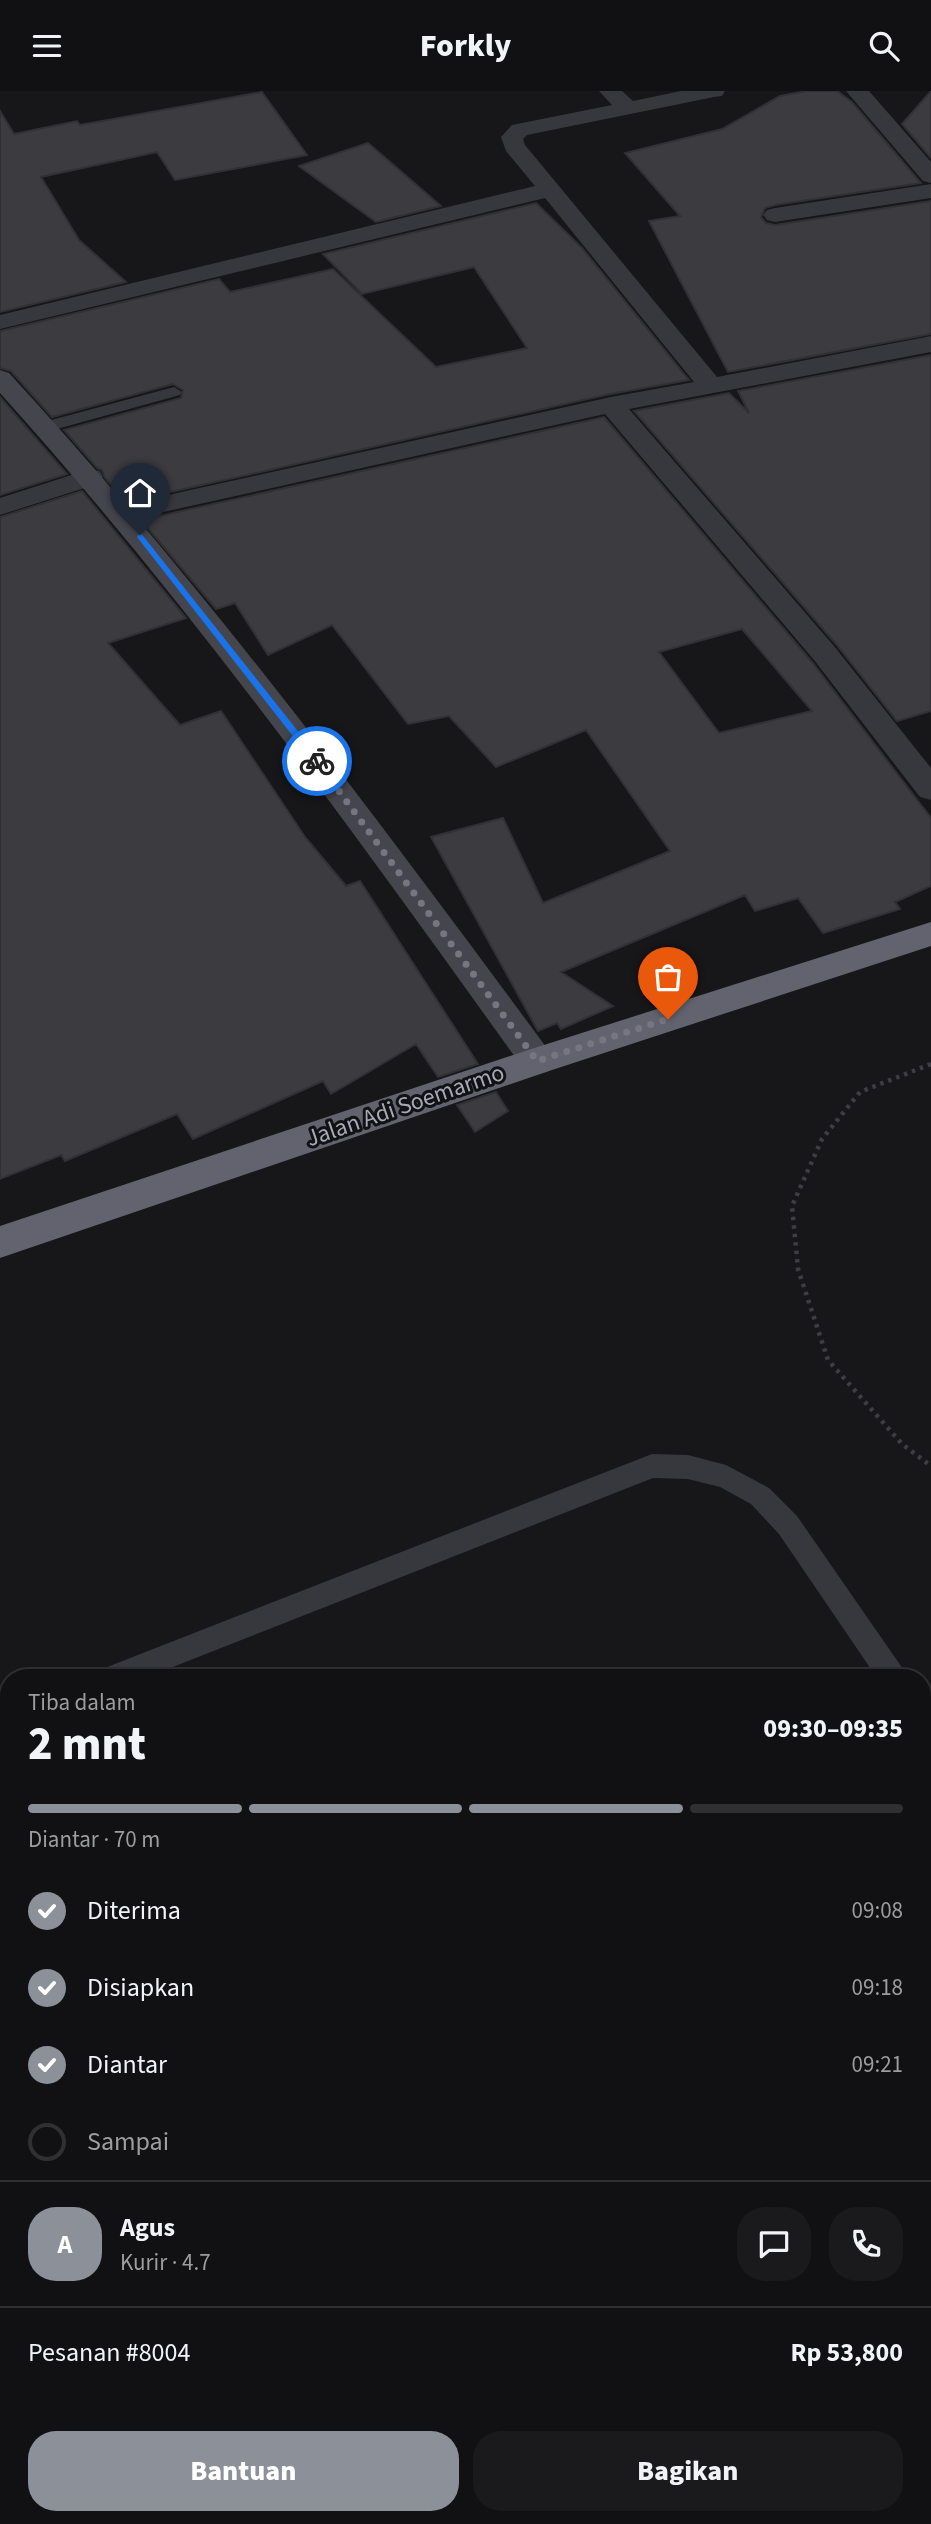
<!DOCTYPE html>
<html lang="id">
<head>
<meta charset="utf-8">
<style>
  :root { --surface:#111012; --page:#1a191b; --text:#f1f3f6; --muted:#9c9d9f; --line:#303032; --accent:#8c9099 }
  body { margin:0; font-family:"Source Sans 3",sans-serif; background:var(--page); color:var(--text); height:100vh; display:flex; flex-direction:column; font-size:26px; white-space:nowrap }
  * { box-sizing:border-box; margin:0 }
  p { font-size:23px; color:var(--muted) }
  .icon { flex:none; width:38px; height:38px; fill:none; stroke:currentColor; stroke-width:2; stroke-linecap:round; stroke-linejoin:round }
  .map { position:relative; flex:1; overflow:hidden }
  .sheet { position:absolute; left:0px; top:1578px; width:931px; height:856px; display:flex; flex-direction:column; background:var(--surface); border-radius:28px 28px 0 0; box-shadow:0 2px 5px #0004,0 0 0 2px var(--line) }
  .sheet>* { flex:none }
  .pin { position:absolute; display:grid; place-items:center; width:60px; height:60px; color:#fff; margin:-72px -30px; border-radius:50% 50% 50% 0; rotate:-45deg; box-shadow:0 0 7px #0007 }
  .pin .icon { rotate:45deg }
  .courier { position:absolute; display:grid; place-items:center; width:70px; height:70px; margin:-35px; border:5px solid #1a73e8; border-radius:50%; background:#fff; color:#222; box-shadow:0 2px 9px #0007 }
  .summary em { font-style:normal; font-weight:800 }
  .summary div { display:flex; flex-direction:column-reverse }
  .summary { display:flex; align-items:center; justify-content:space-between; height:119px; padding:0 28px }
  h1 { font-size:46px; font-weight:800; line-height:52px }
  .bar { display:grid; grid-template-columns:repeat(4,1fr); gap:10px 7px; align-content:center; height:84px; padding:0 28px }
  .bar i { height:9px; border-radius:5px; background:var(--line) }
  .bar .selected { background:var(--accent) }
  .bar p { grid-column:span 4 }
  .line { display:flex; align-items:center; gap:18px; padding:0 28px; border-top:2px solid var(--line) }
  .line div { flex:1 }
  .round { display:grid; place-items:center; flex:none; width:74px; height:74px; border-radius:28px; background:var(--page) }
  ol { padding:0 28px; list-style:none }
  li { display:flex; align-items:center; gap:21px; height:77px }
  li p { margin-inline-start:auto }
  li .icon { padding:7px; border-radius:50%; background:var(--accent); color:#fff; stroke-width:4 }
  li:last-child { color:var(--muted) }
  li i { width:38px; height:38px; border:4px solid var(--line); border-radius:50% }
  .primary-button { display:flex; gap:14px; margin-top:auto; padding:14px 28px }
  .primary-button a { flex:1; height:80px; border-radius:28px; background:var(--accent); color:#fff; font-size:28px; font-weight:800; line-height:80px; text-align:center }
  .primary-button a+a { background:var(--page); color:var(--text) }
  header { display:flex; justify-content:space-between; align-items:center; height:91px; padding:0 28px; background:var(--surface); font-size:32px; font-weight:800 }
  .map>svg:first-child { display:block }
  .building { fill:#3c3b40; stroke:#313035; stroke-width:2; fill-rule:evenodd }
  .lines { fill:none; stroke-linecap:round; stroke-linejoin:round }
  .path { stroke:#3d3d45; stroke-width:4.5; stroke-dasharray:3.5 5; stroke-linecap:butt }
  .lane { fill:#37373e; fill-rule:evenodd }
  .street { fill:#37373e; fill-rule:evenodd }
  .secondary { fill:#45454e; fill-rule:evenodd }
  .highway { fill:#62636f; fill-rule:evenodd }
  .route { fill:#1a73e8 }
  .done { stroke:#757681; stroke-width:7; stroke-dasharray:0 12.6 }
  .labels { text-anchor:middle; stroke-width:6; stroke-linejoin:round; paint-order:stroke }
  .street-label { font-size:24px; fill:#a7a9b9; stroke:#121113 }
</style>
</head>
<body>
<header><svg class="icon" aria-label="menu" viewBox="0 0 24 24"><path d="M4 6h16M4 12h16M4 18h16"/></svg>Forkly<svg class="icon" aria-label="search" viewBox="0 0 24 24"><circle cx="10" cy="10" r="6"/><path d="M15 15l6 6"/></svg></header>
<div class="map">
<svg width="931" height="2433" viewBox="0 0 931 2433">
  <rect width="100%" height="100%" fill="#171618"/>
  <path class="building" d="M806 0H837L852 11 921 92 775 114 765 117 761 126 766 132 775 134 931 110V243L728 281 649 130 680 125 625 62 722 38 780 5Z
    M931 0V67L902 33Z
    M262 1 307 64 175 89 157 61 41 86 79 149 126 191 0 221V20L14 43 77 30 80 34Z
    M368 52 441 115 376 131 299 75Z
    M536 112 582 157 689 289 610 303 126 411 105 387 102 379 97 377 64 339 181 307 183 299 173 293 52 326 11 280 0 277V240L219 188 230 201 333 178 436 276 527 257 474 176 362 203 323 163Z
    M931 264V620L897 630 836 553 634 320 729 302 749 322 738 300Z
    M0 306 67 383 0 404Z
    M604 326 812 571 931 727V795L895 811 900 818 823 842 798 807 755 820 745 804 561 881 613 915 561 938 557 932 538 940 431 746 503 727 543 812 670 760 586 639 496 676 449 625 408 633 332 534 268 564 235 512 216 518 141 429ZM742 538 812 620 719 642 659 561Z
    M82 400 186 527 108 552 180 634 221 620 305 746 346 795 360 790 478 973 438 986 416 953 331 1003 323 990 193 1048 177 1023 65 1070 61 1064 0 1088V426Z
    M496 1001 508 1020 475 1041 457 1014Z"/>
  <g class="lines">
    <path class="path" d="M931 973 860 1001 822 1048 792 1115 798 1178 828 1269 902 1353 931 1375"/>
    <path class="lane" d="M174 296 182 301 180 304 46 341 38 336 40 332Z
      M652 1363 688 1364 726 1374 769 1397 797 1425 903 1578 907 1587H877L779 1443 751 1413 720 1396 688 1388 653 1387 145 1587H98L102 1578Z
      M9 1614V1642L0 1645V1617Z
      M922 1617 931 1621V1658L922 1654Z
      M931 2357V2393L922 2396V2360Z
      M813 2426H859L856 2433H810Z"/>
    <path class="street" d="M599 0H622L633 10 681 0H725L722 5 714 6 527 44 523 48 525 54 717 286 931 245V261L629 318 834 555 931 677V709L920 706 814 569 605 323 123 430 113 428 109 422 113 416 123 414 611 306 694 291 545 107 0 238V224L535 95 506 60 501 46 512 34 612 14Z
      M846 0H869L931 71V92L923 90Z
      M931 93V107L775 131 767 129 763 124 767 119 775 117Z
      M90 378 100 380 103 386 100 392 0 424V407Z"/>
    <path class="secondary" d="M0 279 9 282C205 495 377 727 549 960L555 970 549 980 537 984 525 980C358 747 192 515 0 302Z"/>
    <path class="highway" d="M931 831V855L549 980 0 1167V1135L525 960Z"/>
  </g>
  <path class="route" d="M140 441 320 668V672H314L137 446Z"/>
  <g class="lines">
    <path class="done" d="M317 670 537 970 668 928"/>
  </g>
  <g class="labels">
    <g class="street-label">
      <text transform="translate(405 1014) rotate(-19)" y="8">Jalan Adi Soemarmo</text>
    </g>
  </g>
</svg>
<div class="pin" style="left:668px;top:928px;background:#ea580c"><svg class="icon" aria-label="bag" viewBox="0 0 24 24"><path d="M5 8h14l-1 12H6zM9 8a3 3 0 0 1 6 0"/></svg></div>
<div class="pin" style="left:140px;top:444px;background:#1f2937"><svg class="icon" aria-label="home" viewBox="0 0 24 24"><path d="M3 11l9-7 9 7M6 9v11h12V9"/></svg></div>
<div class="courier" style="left:317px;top:670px"><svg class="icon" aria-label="bike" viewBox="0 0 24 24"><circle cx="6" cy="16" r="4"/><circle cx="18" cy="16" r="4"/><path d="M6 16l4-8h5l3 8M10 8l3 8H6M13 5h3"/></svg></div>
<section class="sheet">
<div class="summary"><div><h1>2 mnt</h1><p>Tiba dalam</p></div><em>09:30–09:35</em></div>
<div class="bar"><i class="selected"></i><i class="selected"></i><i class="selected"></i><i></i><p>Diantar · 70 m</p></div>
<ol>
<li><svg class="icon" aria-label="check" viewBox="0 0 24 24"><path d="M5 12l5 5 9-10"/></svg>Diterima<p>09:08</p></li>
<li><svg class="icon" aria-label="check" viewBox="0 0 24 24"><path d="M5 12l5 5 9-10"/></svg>Disiapkan<p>09:18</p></li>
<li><svg class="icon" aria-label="check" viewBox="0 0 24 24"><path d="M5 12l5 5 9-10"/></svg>Diantar<p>09:21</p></li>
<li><i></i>Sampai</li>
</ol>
<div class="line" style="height:126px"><b class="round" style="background:var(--accent);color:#fff">A</b><div><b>Agus</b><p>Kurir · 4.7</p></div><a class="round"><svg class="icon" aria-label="chat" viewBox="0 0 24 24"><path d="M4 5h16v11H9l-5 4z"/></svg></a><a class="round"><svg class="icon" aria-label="phone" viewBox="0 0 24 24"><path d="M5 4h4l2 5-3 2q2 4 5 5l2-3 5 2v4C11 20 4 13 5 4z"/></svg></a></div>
<div class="line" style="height:91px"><div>Pesanan #8004</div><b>Rp 53,800</b></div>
<div class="primary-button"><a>Bantuan</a><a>Bagikan</a></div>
</section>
</div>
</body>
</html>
